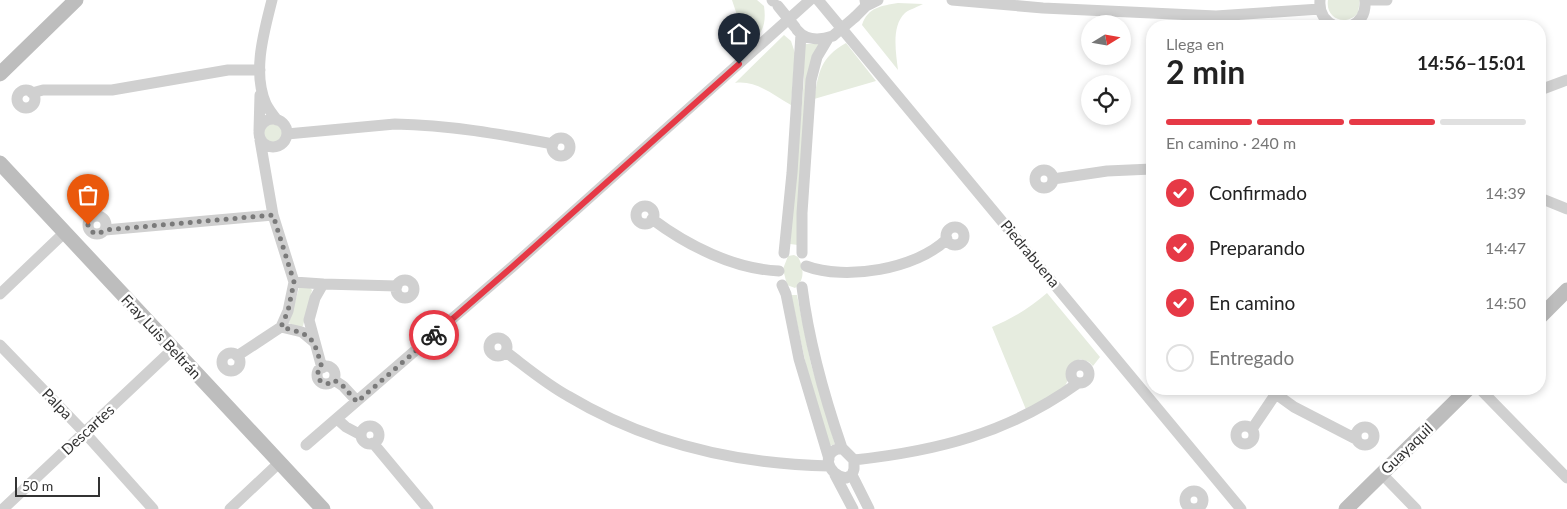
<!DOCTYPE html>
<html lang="es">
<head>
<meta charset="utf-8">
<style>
  :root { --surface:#fff; --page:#f6f6f6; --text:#222; --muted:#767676; --line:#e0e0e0; --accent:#e63946 }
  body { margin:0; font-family:Lato,sans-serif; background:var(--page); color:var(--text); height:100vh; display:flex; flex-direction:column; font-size:19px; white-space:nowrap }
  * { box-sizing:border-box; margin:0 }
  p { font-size:16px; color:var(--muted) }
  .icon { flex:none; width:28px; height:28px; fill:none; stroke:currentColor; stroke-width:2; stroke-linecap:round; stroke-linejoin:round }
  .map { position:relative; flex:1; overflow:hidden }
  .drawer { position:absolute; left:1146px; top:20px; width:400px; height:375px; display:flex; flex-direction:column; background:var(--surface); border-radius:20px; box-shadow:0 2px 8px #0003 }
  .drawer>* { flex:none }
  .needle { width:32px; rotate:79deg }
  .tools { position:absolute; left:1081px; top:15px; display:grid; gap:10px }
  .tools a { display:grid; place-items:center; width:50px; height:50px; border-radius:50%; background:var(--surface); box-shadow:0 2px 8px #0003; font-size:25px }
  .scale { position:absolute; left:15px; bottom:12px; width:85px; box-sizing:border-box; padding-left:5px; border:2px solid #333; border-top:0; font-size:14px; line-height:18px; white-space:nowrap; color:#333; -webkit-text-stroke:4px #fff; paint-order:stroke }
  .pin { position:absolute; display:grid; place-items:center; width:42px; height:42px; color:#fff; margin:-51px -21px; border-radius:50% 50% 50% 0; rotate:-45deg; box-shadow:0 0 5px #0007 }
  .pin .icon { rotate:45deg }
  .courier { position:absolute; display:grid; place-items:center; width:50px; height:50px; margin:-25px; border:4px solid #e63946; border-radius:50%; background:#fff; color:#222; box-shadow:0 1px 6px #0007 }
  .head em { font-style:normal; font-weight:700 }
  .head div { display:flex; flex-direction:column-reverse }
  .head { display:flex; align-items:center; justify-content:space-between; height:85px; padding:0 20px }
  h1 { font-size:32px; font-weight:700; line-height:38px }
  .bar { display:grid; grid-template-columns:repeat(4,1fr); gap:8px 5px; align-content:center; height:60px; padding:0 20px }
  .bar i { height:6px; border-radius:4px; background:var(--line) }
  .bar .selected { background:var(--accent) }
  .bar p { grid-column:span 4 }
  ol { padding:0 20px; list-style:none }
  li { display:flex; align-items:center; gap:15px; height:55px }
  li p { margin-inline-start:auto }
  li .icon { padding:5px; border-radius:50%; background:var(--accent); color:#fff; stroke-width:4 }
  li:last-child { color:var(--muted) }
  li i { width:28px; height:28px; border:2px solid var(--line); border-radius:50% }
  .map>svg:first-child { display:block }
  .green { fill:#e6ecdf }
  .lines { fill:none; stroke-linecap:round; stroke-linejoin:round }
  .street { stroke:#d0d0d0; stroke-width:11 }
  .secondary { stroke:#bdbdbd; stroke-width:15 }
  .street-bridge { stroke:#d0d0d0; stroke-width:11 }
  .done { stroke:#7a7a7a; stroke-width:5; stroke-dasharray:0 9 }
  .route { stroke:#e63946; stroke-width:6 }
  .labels { text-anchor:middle; stroke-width:5; stroke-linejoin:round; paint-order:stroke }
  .street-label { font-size:15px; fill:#333; stroke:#fff }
</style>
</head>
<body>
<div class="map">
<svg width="1567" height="509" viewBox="0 0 1567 509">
  <rect width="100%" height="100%" fill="#fff"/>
  <path class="green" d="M732 0H757L764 6C768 35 755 38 734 56L740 24Z
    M1328 0H1360L1358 13C1346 27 1325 19 1328 0Z
    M898 3 923 4C918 7 910 9 905 13 891 26 896 53 898 70L862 25C868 7 881 6 898 3Z
    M784 35 791 41 795 53 791 105C773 95 756 80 735 83Z
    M846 43 876 81 814 99C819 71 820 58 846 43Z
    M804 44H819L798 245 790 244 804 79Z
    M264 133a9 9 0 1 1 18 0a9 9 0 1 1-18 0Z
    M794 255 798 257C804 267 805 281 795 288L787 285 783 269 788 256Z
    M309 287 312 290 303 326 300 328 289 323 299 288Z
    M1047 293 1100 357 1093 366 1089 362 1080 359 1067 368V382L1064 388 1027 412 992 327C1012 319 1031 307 1047 293Z
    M791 295H797L811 364 835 444 830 446 806 365Z"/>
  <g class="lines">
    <path class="street" d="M272 0C264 32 252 72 266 104 269 110 273 115 277 120
      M772 0 773 1
      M818 0 1241 509
      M952 0 1043 8 1216 16 1320 9
      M1320 0C1319 12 1324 21 1335 26
      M1366 0H1387
      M866 6 878 0
      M855 17 866 6 865 0
      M1351 26C1362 21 1366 12 1365 0
      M797 30C806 41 821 40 833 36
      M1540 90 1567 80
      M17 99a9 9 0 1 1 18 0a9 9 0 1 1-18 0Z
      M32 93 43 90H112L228 70H260
      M259 133a14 14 0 1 1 28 0a14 14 0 1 1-28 0Z
      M259 131 260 95
      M287 134 395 124C449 125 500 134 553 144
      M552 147a9 9 0 1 1 18 0a9 9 0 1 1-18 0Z
      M260 140 273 215 294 282 323 284 315 298 309 320 322 368
      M1035 179a9 9 0 1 1 18 0a9 9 0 1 1-18 0Z
      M1053 179 1107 171 1152 169
      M1540 198 1567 209
      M636 215a9 9 0 1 1 18 0a9 9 0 1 1-18 0Z
      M88 225a9 9 0 1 1 18 0a9 9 0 1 1-18 0Z
      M652 219C688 246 734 269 779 271
      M946 236a9 9 0 1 1 18 0a9 9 0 1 1-18 0Z
      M105 230 273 215
      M784 253 792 173 801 34
      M802 253V213L811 80 817 57 829 37
      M806 266C845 281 917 269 947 239
      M396 289a9 9 0 1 1 18 0a9 9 0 1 1-18 0Z
      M323 284 397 286
      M782 285 786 294 799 359 829 459
      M802 287C809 342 824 396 842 448
      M0 294 64 233
      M281 327 302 332 314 342
      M489 347a9 9 0 1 1 18 0a9 9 0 1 1-18 0Z
      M0 345 85 433 153 509
      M506 352C526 367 546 384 568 396 648 444 736 464 829 466
      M222 362a9 9 0 1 1 18 0a9 9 0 1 1-18 0Z
      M237 356 281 327 288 311 294 282
      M1071 374a9 9 0 1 1 18 0a9 9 0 1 1-18 0Z
      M317 375a9 9 0 1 1 18 0a9 9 0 1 1-18 0Z
      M334 380 343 386 357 401
      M1480 389 1567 478
      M1276 394 1294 407 1356 439
      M337 419 346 427 361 435
      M1236 435a9 9 0 1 1 18 0a9 9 0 1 1-18 0Z
      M361 435a9 9 0 1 1 18 0a9 9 0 1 1-18 0Z
      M1356 436a9 9 0 1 1 18 0a9 9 0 1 1-18 0Z
      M1252 429 1279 389
      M373 443 428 509
      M306 445 512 267 810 0
      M842 448 854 460V469L852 475 846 478C827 475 820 451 842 448Z
      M854 460C937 451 1009 433 1078 383
      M1382 474 1416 509
      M835 475 853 509
      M852 475 869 509
      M1185 500a9 9 0 1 1 18 0a9 9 0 1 1-18 0Z
      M3 509 173 349
      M230 509 280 462"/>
    <path class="secondary" d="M0 74 76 0
      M0 163 323 509
      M1540 317 1567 290
      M1346 509 1468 389"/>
    <path class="street-bridge" d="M778 6 795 27
      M834 35 855 17"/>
  </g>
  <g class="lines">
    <path class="done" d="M88 225 92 232 98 234 105 230 273 215 294 282 288 311 281 327C313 335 313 336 322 368L318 372 319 380 327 384 334 380 343 386 357 402 434 335"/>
    <path class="route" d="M434 335 512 267 739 64"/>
  </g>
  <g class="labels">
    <g class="street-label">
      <text transform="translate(1030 254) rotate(50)" y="5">Piedrabuena</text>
      <text transform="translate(161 337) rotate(47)" y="5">Fray Luis Beltrán</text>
      <text transform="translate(57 404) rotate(46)" y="5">Palpa</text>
      <text transform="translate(88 430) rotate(-43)" y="5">Descartes</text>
      <text transform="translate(1407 449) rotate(-44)" y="5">Guayaquil</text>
    </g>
  </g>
</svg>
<div class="tools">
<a><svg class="needle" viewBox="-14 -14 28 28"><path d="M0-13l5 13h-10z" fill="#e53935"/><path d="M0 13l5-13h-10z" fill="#767676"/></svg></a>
<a><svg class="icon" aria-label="locate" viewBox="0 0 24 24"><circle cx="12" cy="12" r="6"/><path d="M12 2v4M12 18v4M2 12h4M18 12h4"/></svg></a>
</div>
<div class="scale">50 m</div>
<div class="pin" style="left:88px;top:225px;background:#ea580c"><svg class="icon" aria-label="bag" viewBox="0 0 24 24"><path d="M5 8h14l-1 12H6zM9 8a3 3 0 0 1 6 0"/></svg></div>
<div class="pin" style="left:739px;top:64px;background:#1f2937"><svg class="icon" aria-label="home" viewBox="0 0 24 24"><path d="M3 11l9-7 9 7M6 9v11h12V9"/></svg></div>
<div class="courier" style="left:434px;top:335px"><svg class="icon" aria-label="bike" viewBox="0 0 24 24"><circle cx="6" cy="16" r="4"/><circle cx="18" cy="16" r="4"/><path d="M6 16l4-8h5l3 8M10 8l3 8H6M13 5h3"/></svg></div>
<section class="drawer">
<div class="head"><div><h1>2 min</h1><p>Llega en</p></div><em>14:56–15:01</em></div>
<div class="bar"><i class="selected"></i><i class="selected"></i><i class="selected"></i><i></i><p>En camino · 240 m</p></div>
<ol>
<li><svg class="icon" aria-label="check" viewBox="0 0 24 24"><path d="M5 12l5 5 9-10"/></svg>Confirmado<p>14:39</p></li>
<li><svg class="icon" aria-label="check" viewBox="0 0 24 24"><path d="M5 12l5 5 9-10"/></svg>Preparando<p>14:47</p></li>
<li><svg class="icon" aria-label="check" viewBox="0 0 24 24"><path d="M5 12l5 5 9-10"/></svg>En camino<p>14:50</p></li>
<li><i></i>Entregado</li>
</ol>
</section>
</div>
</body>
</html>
